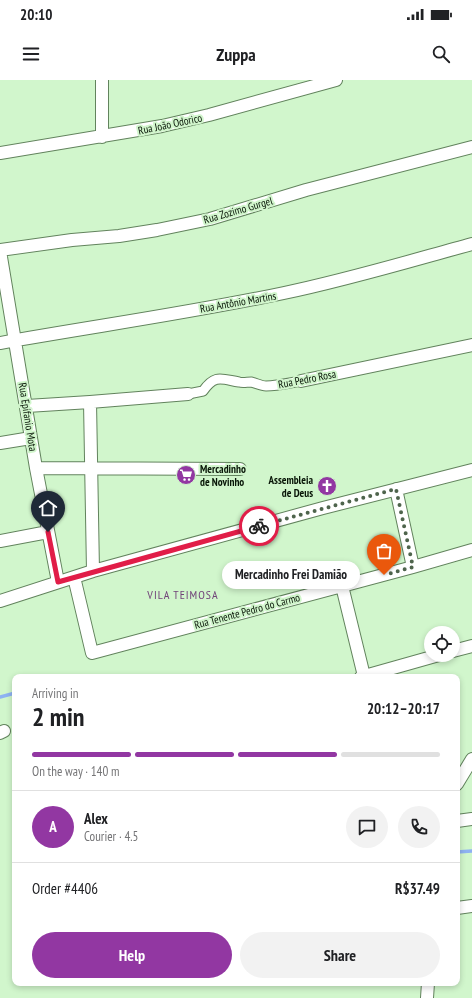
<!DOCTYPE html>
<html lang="en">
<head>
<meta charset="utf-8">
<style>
  :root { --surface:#fff; --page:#f2f2f2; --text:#202124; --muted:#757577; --line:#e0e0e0; --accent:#9237a2 }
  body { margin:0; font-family:"PT Sans Narrow",sans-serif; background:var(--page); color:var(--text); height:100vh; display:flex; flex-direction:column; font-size:15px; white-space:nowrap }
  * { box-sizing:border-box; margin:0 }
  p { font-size:13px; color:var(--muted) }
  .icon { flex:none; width:22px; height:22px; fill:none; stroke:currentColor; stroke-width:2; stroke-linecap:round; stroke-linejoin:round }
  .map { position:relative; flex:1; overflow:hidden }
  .sheet { position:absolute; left:12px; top:594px; width:448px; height:312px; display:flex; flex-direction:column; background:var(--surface); border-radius:8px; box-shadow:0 2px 6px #0003 }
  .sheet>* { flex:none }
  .buttons { position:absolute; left:424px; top:546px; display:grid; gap:8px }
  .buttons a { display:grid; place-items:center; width:36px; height:36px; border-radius:50%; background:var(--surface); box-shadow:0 2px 6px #0003; font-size:20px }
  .pin { position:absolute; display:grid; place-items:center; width:34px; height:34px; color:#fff; margin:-41px -17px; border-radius:50% 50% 50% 0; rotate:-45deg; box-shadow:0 0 4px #0007 }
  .pin .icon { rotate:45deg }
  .courier { position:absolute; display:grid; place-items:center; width:40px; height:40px; margin:-20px; border:3px solid #e11d48; border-radius:50%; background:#fff; color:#222; box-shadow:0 1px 5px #0007 }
  .bubble { position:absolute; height:28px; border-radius:14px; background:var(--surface); box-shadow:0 2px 6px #0003; font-size:13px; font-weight:700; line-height:28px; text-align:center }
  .summary em { font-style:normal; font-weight:700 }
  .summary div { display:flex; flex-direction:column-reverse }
  .summary { display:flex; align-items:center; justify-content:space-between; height:68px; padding:0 20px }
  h1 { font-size:26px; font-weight:700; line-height:30px }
  .bar { display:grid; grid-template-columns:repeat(4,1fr); gap:6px 4px; align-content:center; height:48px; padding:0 20px }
  .bar i { height:5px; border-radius:3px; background:var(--line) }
  .bar .selected { background:var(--accent) }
  .bar p { grid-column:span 4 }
  .line { display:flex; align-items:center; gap:10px; padding:0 20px; border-top:1px solid var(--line) }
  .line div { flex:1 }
  .round { display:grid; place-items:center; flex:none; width:42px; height:42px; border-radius:21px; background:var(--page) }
  .cta { display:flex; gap:8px; margin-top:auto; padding:8px 20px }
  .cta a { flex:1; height:46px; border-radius:24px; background:var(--accent); color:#fff; font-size:16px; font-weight:700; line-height:46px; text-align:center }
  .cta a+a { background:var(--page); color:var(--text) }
  .status { display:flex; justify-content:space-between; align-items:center; height:28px; padding:0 20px; background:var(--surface); direction:ltr }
  .status svg { height:11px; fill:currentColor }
  header { display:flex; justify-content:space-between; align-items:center; height:52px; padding:0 20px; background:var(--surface); font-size:18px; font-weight:700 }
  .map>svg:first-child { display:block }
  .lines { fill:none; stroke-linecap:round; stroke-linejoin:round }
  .stream { stroke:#8eb2f2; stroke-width:3.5 }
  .pedestrian-casing { stroke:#62835d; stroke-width:11 }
  .minor-casing { stroke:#62835d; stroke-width:14 }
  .pedestrian { stroke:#fff; stroke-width:9 }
  .minor { stroke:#fff; stroke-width:12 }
  .done { stroke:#4e644c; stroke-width:4; stroke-dasharray:0 7.2 }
  .route { stroke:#e11d48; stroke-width:5 }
  .labels { text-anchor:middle; stroke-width:4; stroke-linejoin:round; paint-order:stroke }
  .street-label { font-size:11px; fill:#081507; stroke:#d1f6cc }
  .poi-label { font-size:11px; font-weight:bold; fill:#081507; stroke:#d1f6cc; text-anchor:start }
  .neighbourhood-label { font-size:12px; letter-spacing:1px; fill:#714479; stroke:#d1f6cc }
</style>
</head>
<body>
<div class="status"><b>20:10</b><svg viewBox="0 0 49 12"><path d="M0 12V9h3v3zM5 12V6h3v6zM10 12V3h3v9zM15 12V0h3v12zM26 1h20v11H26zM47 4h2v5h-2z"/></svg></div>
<header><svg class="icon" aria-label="menu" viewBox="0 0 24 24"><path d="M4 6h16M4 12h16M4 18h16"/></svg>Zuppa<svg class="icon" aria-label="search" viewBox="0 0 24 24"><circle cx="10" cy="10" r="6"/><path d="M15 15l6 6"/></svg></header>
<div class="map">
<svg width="472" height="918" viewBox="0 0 472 918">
  <rect width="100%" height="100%" fill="#d1f6cc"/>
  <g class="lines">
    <path class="stream" d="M0 617 15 613
      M457 772 472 771"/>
    <g class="pedestrian-casing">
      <path id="pedestrian" d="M188 314 203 311C215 294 221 299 239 302 243 303 247 302 251 302 256 303 261 306 266 306 278 306 289 303 301 301"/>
    </g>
    <g class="minor-casing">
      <path id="minor" d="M102 0V57
        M0 73 162 46 209 35 336 0
        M0 170 72 160 119 156 157 150 210 139 306 110 472 67
        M0 171 36 388 58 502
        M0 263C95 246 190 233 284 213 347 200 410 181 472 164
        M301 301 472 265
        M90 322 93 491
        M27 326 90 322 188 314
        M0 363 31 358
        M36 388 240 389
        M396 409 413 487
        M0 461 48 452
        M74 497 92 573 413 487 472 470
        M342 506 364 596
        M0 521 93 491 323 428 472 390
        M453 571 472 566
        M361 597 439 575
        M0 653 4 651
        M457 704 472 679
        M457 741 472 739
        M457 828 472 826
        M427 918 428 903"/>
    </g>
    <use href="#pedestrian" class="pedestrian"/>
    <use href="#minor" class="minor"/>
  </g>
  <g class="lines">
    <path class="done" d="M259 446 396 409 413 487 384 495"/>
    <path class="route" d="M48 452 58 502 259 446"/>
  </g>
  <defs>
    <g id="supermarket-disc" transform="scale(1)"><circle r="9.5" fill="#9237a2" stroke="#d1f6cc"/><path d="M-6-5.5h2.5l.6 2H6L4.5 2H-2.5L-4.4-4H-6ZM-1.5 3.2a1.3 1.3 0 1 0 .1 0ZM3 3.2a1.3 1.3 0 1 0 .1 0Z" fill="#fff"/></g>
    <g id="church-disc" transform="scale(1)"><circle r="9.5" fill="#9237a2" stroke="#d1f6cc"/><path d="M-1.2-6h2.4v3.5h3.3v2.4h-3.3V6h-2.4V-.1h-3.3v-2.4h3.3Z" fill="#fff"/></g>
  </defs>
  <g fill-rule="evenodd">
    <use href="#supermarket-disc" x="186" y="395"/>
    <use href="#church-disc" x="327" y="406"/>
  </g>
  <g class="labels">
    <g class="street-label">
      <text transform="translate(170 44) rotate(-12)" y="4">Rua João Odorico</text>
      <text transform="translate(238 130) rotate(-16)" y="4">Rua Zozimo Gurgel</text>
      <text transform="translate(238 222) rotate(-10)" y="4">Rua Antônio Martins</text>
      <text transform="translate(307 299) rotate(-11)" y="4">Rua Pedro Rosa</text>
      <text transform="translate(28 337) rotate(81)" y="4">Rua Epifanio Mota</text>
      <text transform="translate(247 531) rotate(-15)" y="4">Rua Tenente Pedro do Carmo</text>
    </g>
    <g class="poi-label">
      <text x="200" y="393">Mercadinho<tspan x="200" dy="13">de Novinho</tspan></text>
      <text x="313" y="404" text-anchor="end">Assembleia<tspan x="313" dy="13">de Deus</tspan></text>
    </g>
    <g class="neighbourhood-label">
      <text x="183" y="519">VILA TEIMOSA</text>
    </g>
  </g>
</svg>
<div class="buttons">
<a><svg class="icon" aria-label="locate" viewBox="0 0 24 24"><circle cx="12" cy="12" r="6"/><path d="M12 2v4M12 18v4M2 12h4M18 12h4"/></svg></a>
</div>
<div class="pin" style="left:384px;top:495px;background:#ea580c"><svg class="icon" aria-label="bag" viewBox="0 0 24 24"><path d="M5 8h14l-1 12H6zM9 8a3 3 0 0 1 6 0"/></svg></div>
<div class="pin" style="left:48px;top:452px;background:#1f2937"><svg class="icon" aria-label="home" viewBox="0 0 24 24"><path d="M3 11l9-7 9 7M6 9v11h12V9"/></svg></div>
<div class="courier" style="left:259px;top:446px"><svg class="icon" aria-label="bike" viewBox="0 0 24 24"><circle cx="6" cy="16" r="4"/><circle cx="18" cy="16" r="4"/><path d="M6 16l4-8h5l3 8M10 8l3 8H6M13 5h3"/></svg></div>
<div class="bubble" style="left:222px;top:481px;width:138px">Mercadinho Frei Damião</div>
<section class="sheet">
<div class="summary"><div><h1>2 min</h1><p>Arriving in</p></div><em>20:12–20:17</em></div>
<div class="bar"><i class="selected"></i><i class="selected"></i><i class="selected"></i><i></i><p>On the way · 140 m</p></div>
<div class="line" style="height:72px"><b class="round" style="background:var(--accent);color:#fff">A</b><div><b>Alex</b><p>Courier · 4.5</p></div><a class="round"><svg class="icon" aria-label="chat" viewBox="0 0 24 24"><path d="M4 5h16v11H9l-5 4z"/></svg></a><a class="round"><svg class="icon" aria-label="phone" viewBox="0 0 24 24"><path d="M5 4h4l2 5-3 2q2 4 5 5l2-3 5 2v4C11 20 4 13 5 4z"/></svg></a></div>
<div class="line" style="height:52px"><div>Order #4406</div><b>R$37.49</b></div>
<div class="cta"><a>Help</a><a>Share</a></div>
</section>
</div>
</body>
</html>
